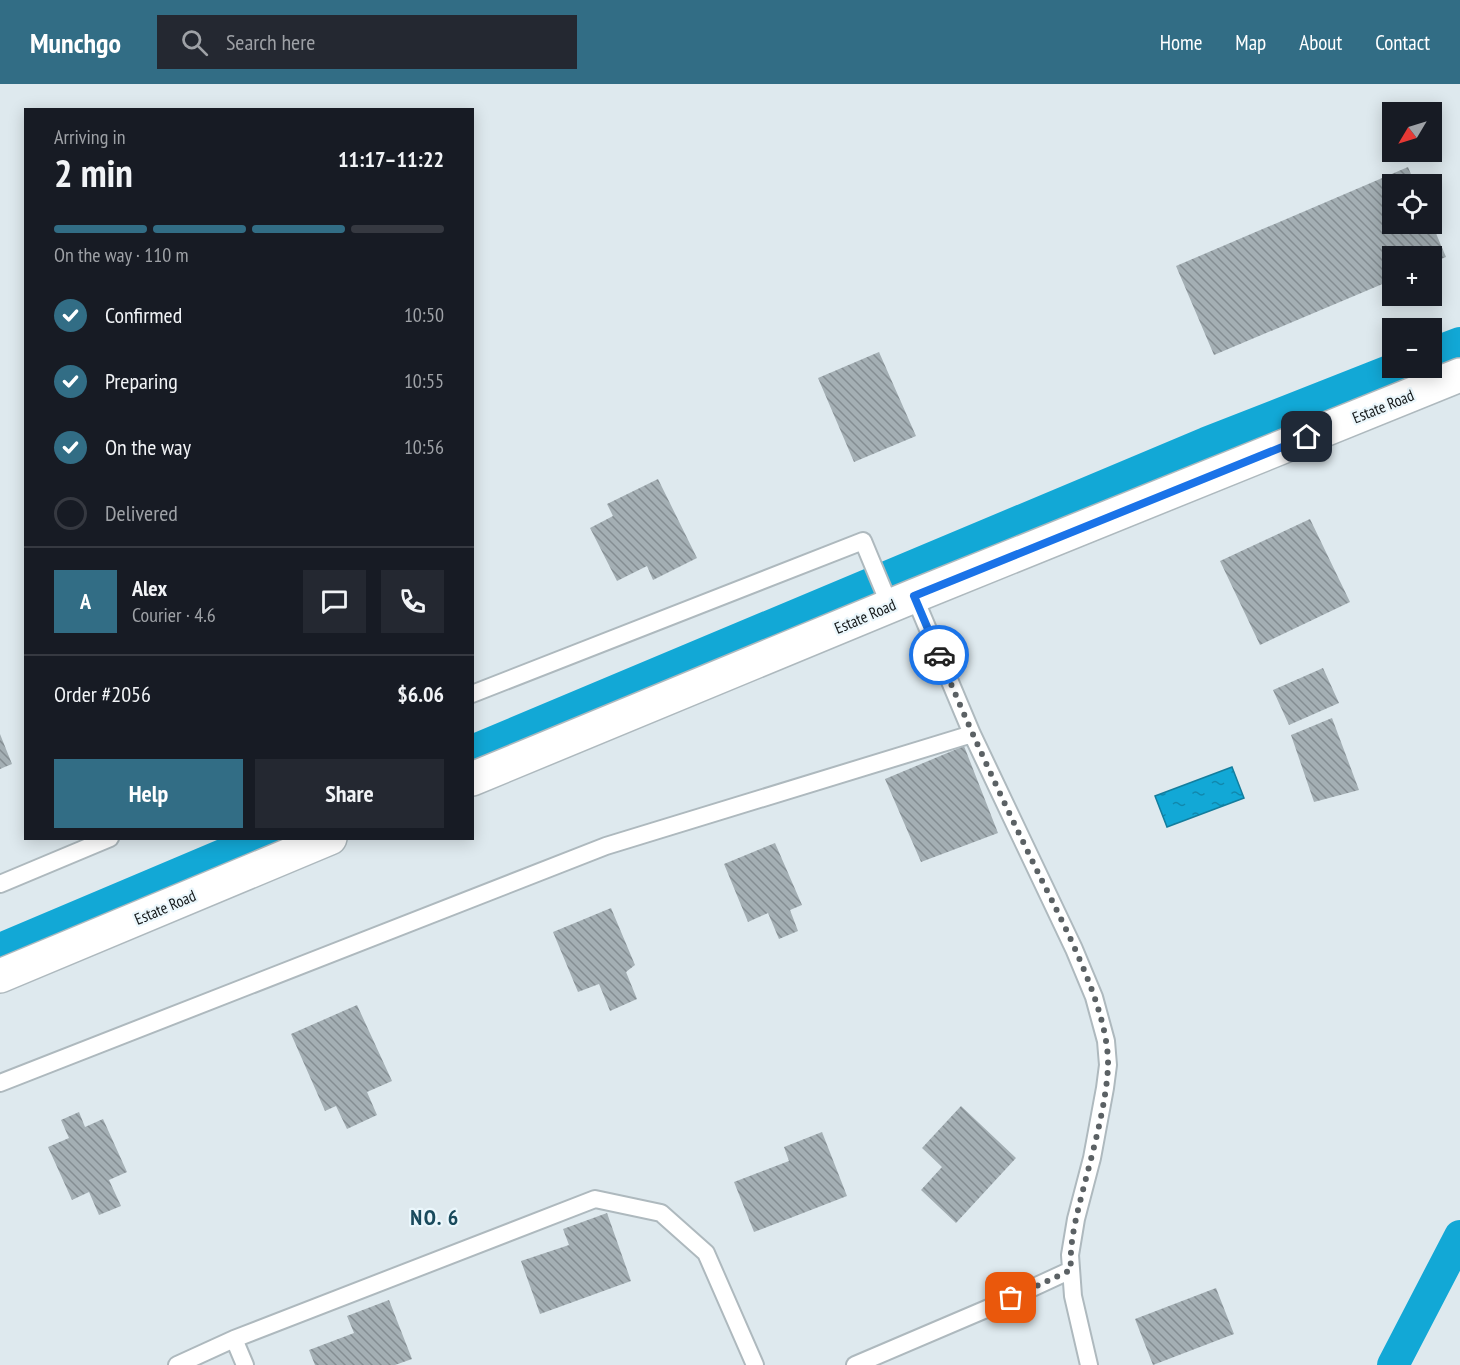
<!DOCTYPE html>
<html lang="en">
<head>
<meta charset="utf-8">
<style>
  :root { --surface:#171b24; --page:#242831; --text:#f1f3f6; --muted:#9ea1a6; --line:#363941; --accent:#326d85 }
  body { margin:0; font-family:"PT Sans Narrow",sans-serif; background:var(--page); color:var(--text); height:100vh; display:flex; flex-direction:column; font-size:22px; white-space:nowrap }
  * { box-sizing:border-box; margin:0 }
  p { font-size:20px; color:var(--muted) }
  .icon { flex:none; width:33px; height:33px; fill:none; stroke:currentColor; stroke-width:2; stroke-linecap:round; stroke-linejoin:round }
  .map { position:relative; flex:1; overflow:hidden }
  .side { position:absolute; left:24px; top:24px; width:450px; height:732px; display:flex; flex-direction:column; background:var(--surface); border-radius:0px; box-shadow:0 3px 15px #0003 }
  .side>* { flex:none }
  .needle { width:39px; rotate:232deg }
  .tools { position:absolute; left:1382px; top:18px; display:grid; gap:12px }
  .tools a { display:grid; place-items:center; width:60px; height:60px; border-radius:0px; background:var(--surface); box-shadow:0 3px 15px #0003; font-size:30px }
  .pin { position:absolute; display:grid; place-items:center; width:51px; height:51px; color:#fff; margin:-26px; border-radius:12px; box-shadow:0 3px 9px #0006 }
  .courier { position:absolute; display:grid; place-items:center; width:60px; height:60px; margin:-30px; border:4px solid #1a73e8; border-radius:50%; background:#fff; color:#222; box-shadow:0 2px 8px #0007 }
  .summary em { font-style:normal; font-weight:800 }
  .summary div { display:flex; flex-direction:column-reverse }
  .summary { display:flex; align-items:center; justify-content:space-between; height:102px; padding:0 30px }
  h1 { font-size:39px; font-weight:800; line-height:45px }
  .bar { display:grid; grid-template-columns:repeat(4,1fr); gap:9px 6px; align-content:center; height:72px; padding:0 30px }
  .bar i { height:8px; border-radius:4px; background:var(--line) }
  .bar .on { background:var(--accent) }
  .bar p { grid-column:span 4 }
  .line { display:flex; align-items:center; gap:15px; padding:0 30px; border-top:2px solid var(--line) }
  .line div { flex:1 }
  .round { display:grid; place-items:center; flex:none; width:63px; height:63px; border-radius:0px; background:var(--page) }
  ol { padding:0 30px; list-style:none }
  li { display:flex; align-items:center; gap:18px; height:66px }
  li p { margin-inline-start:auto }
  li .icon { padding:6px; border-radius:50%; background:var(--accent); color:#fff; stroke-width:4 }
  li:last-child { color:var(--muted) }
  li i { width:33px; height:33px; border:3px solid var(--line); border-radius:50% }
  .cta { display:flex; gap:12px; margin-top:auto; padding:12px 30px }
  .cta a { flex:1; height:69px; border-radius:0px; background:var(--accent); color:#fff; font-size:24px; font-weight:800; line-height:69px; text-align:center }
  .cta a+a { background:var(--page); color:var(--text) }
  header { display:flex; align-items:center; gap:36px; box-sizing:border-box; height:84px; padding:0 30px; background:var(--accent); color:#fff }
  header strong { font-size:28px }
  nav { display:flex; gap:33px; margin-inline-start:auto; font-size:21px }
  .search { width:420px; height:54px; background:var(--page); display:flex; align-items:center; gap:15px; box-sizing:border-box; padding:0 21px; border-radius:0px; color:var(--muted); font-size:22px }
  .map>svg:first-child { display:block }
  .water { fill:url(#water-ripples); stroke:#137d9d; stroke-width:1.5 }
  .lines { fill:none; stroke-linecap:round; stroke-linejoin:round }
  .canal { stroke:#12a8d6; stroke-width:32 }
  .building { fill:url(#building-back-hatch) }
  .lane-casing { stroke:#aeb9be; stroke-width:20 }
  .secondary-casing { stroke:#aeb9be; stroke-width:36 }
  .lane { stroke:#fff; stroke-width:16 }
  .secondary { stroke:#fff; stroke-width:33 }
  .done { stroke:#5b6164; stroke-width:6; stroke-dasharray:0 10.8 }
  .route { stroke:#1a73e8; stroke-width:8 }
  .labels { text-anchor:middle; stroke-width:4.5; stroke-linejoin:round; paint-order:stroke }
  .street-label { font-size:16px; fill:#141819; stroke:#ebf7fc }
  .district-label { font-size:22px; font-weight:bold; letter-spacing:1.5px; fill:#194a5c; stroke:#ebf7fc }
</style>
</head>
<body>
<header>
<strong>Munchgo</strong>
<div class="search"><svg class="icon" aria-label="search" viewBox="0 0 24 24"><circle cx="10" cy="10" r="6"/><path d="M15 15l6 6"/></svg>Search here</div>
<nav><a>Home</a><a>Map</a><a>About</a><a>Contact</a></nav>
</header>
<div class="map">
<svg width="1460" height="1281" viewBox="0 0 1460 1281">
  <defs>
    <pattern id="water-ripples" width="26" height="14" patternUnits="userSpaceOnUse" patternTransform="scale(1.5)"><rect width="26" height="14" fill="#12a8d6"/><path d="M2 4q2-2 4 0t4 0M15 11q2-2 4 0t4 0" fill="none" stroke="#1088ad"/></pattern>
    <pattern id="building-back-hatch" width="6" height="6" patternUnits="userSpaceOnUse" patternTransform="scale(1.5)"><rect width="6" height="6" fill="#a4afb4"/><path d="M-1 5l2 2M0 0l6 6M5-1l2 2" fill="none" stroke="#848d92"/></pattern>
  </defs>
  <rect width="100%" height="100%" fill="#dee9ee"/>
  <path class="water" d="M1232 683 1244 714 1167 743 1155 712Z"/>
  <g class="lines">
    <path class="canal" d="M1431 270 1460 259
      M472 667 1206 359 1397 284
      M0 865 263 754
      M1393 1281 1460 1152"/>
  </g>
  <path class="building" d="M1408 83 1415 100H1392V140H1432L1446 173 1431 179V172H1392V196L1214 271 1176 182Z
    M879 268 916 352 854 378 818 294Z
    M658 395 697 474 653 496 647 482 617 497 590 444 613 432 607 420Z
    M1310 435 1350 518 1260 561 1220 477Z
    M1323 584 1339 619 1289 641 1273 606Z
    M1332 634 1359 706 1314 718 1291 651Z
    M0 650 12 680 0 685Z
    M964 662 998 749 921 778 885 695Z
    M775 759 802 821 790 826 798 847 779 855 768 829 748 838 724 780Z
    M611 824 635 881 626 888 637 915 610 927 599 900 578 908 553 848Z
    M357 921 392 997 367 1008 377 1031 347 1045 336 1022 325 1027 291 950Z
    M961 1022 1016 1074 956 1139 921 1106 942 1083 922 1064Z
    M79 1028 85 1043 103 1035 127 1088 109 1096 121 1122 99 1131 89 1108 72 1116 48 1063 69 1054 61 1036Z
    M822 1048 847 1112 754 1148 734 1098 789 1077 784 1063Z
    M607 1129 631 1197 540 1230 521 1177 569 1161 563 1145Z
    M1216 1204 1234 1250 1153 1281 1135 1235Z
    M389 1216 412 1275 395 1281H315L309 1266 354 1249 347 1232Z"/>
  <g class="lines">
    <g class="lane-casing">
      <path id="lane" d="M914 512 972 650 1074 865 1094 913 1106 957 1108 981 1105 1004 1092 1074 1076 1135 1070 1171 1073 1212 1089 1281
        M472 610 863 457 890 522
        M0 800 110 754
        M0 999 606 762 972 650
        M234 1255 245 1281
        M177 1281 234 1255 595 1115 661 1129 706 1169 755 1281
        M855 1281 991 1223 1071 1186"/>
    </g>
    <g class="secondary-casing">
      <path id="secondary" d="M472 695 914 512 1460 291
        M0 892 330 754"/>
    </g>
    <use href="#lane" class="lane"/>
    <use href="#secondary" class="secondary"/>
  </g>
  <g class="lines">
    <path class="done" d="M939 571C966 637 996 702 1027 766 1054 823 1109 919 1108 981 1107 1017 1093 1067 1084 1102 1077 1130 1069 1158 1071 1186L1011 1214"/>
    <path class="route" d="M939 571 914 512 1307 353"/>
  </g>
  <g class="labels">
    <g class="street-label">
      <text transform="translate(1383 322) rotate(-22)" y="6">Estate Road</text>
      <text transform="translate(865 532) rotate(-23)" y="6">Estate Road</text>
      <text transform="translate(165 823) rotate(-23)" y="6">Estate Road</text>
    </g>
    <g class="district-label">
      <text x="435" y="1141">NO. 6</text>
    </g>
  </g>
</svg>
<div class="tools">
<a><svg class="needle" viewBox="-14 -14 28 28"><path d="M0-13l5 13h-10z" fill="#e53935"/><path d="M0 13l5-13h-10z" fill="#9ea1a6"/></svg></a>
<a><svg class="icon" aria-label="locate" viewBox="0 0 24 24"><circle cx="12" cy="12" r="6"/><path d="M12 2v4M12 18v4M2 12h4M18 12h4"/></svg></a>
<a>+</a>
<a>−</a>
</div>
<div class="pin" style="left:1011px;top:1214px;background:#ea580c"><svg class="icon" aria-label="bag" viewBox="0 0 24 24"><path d="M5 8h14l-1 12H6zM9 8a3 3 0 0 1 6 0"/></svg></div>
<div class="pin" style="left:1307px;top:353px;background:#1f2937"><svg class="icon" aria-label="home" viewBox="0 0 24 24"><path d="M3 11l9-7 9 7M6 9v11h12V9"/></svg></div>
<div class="courier" style="left:939px;top:571px"><svg class="icon" aria-label="car" viewBox="0 0 24 24"><path d="M5 17H2v-5l4-1 3-4h7l3 4 3 1v5h-3M9 17h6M6 11h13"/><circle cx="7" cy="17" r="2"/><circle cx="17" cy="17" r="2"/></svg></div>
<section class="side">
<div class="summary"><div><h1>2 min</h1><p>Arriving in</p></div><em>11:17–11:22</em></div>
<div class="bar"><i class="on"></i><i class="on"></i><i class="on"></i><i></i><p>On the way · 110 m</p></div>
<ol>
<li><svg class="icon" aria-label="check" viewBox="0 0 24 24"><path d="M5 12l5 5 9-10"/></svg>Confirmed<p>10:50</p></li>
<li><svg class="icon" aria-label="check" viewBox="0 0 24 24"><path d="M5 12l5 5 9-10"/></svg>Preparing<p>10:55</p></li>
<li><svg class="icon" aria-label="check" viewBox="0 0 24 24"><path d="M5 12l5 5 9-10"/></svg>On the way<p>10:56</p></li>
<li><i></i>Delivered</li>
</ol>
<div class="line" style="height:108px"><b class="round" style="background:var(--accent);color:#fff">A</b><div><b>Alex</b><p>Courier · 4.6</p></div><a class="round"><svg class="icon" aria-label="chat" viewBox="0 0 24 24"><path d="M4 5h16v11H9l-5 4z"/></svg></a><a class="round"><svg class="icon" aria-label="phone" viewBox="0 0 24 24"><path d="M5 4h4l2 5-3 2q2 4 5 5l2-3 5 2v4C11 20 4 13 5 4z"/></svg></a></div>
<div class="line" style="height:78px"><div>Order #2056</div><b>$6.06</b></div>
<div class="cta"><a>Help</a><a>Share</a></div>
</section>
</div>
</body>
</html>
